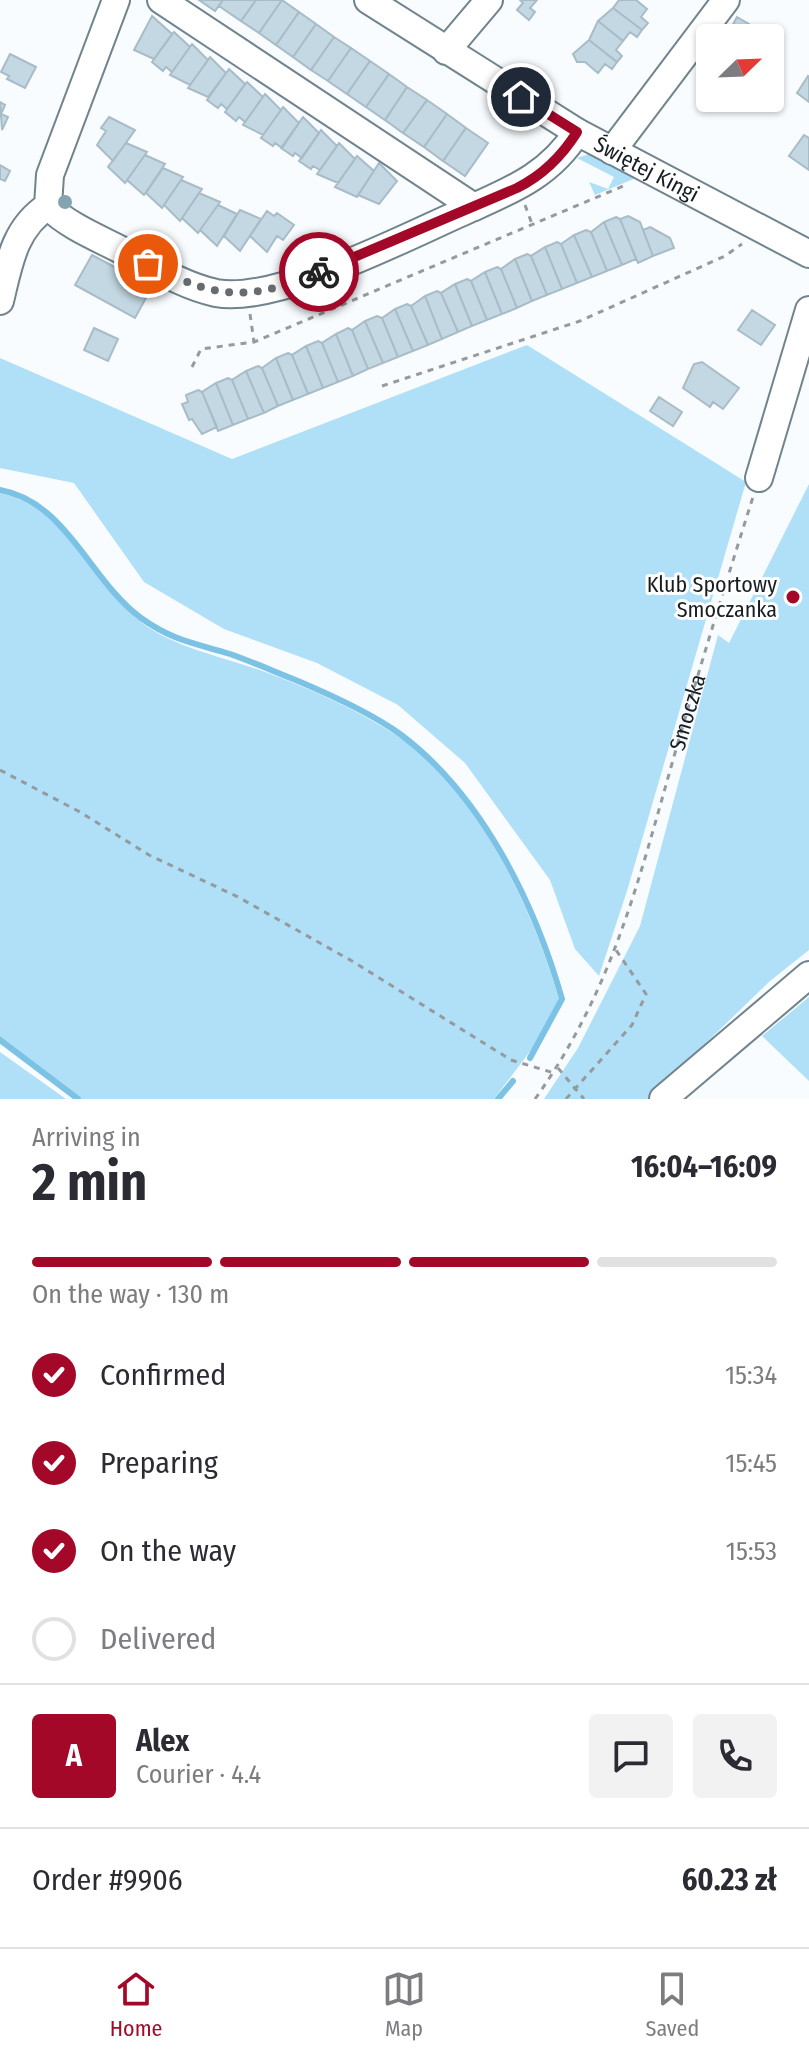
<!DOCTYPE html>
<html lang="en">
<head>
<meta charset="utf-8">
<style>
  :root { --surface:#fff; --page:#f2f2f3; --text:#2b2b33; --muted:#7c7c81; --line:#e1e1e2; --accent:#a40829 }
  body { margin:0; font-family:"Fira Sans Condensed",sans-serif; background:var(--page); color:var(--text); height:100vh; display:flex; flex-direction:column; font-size:30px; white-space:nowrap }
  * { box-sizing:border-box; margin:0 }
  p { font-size:26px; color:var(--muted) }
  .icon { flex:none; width:44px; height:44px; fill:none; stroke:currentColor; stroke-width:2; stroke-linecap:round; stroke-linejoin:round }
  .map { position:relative; height:1099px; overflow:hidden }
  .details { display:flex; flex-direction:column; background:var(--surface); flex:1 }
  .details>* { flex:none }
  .needle { width:52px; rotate:67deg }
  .buttons { position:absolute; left:696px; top:24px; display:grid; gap:16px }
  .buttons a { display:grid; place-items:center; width:88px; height:88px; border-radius:8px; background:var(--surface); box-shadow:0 2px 6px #0004; font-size:40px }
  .pin { position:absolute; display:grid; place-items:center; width:68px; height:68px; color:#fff; margin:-34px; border:4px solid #fff; border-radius:50%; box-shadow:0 2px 8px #0007 }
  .courier { position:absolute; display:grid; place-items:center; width:80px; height:80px; margin:-40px; border:6px solid #a40829; border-radius:50%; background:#fff; color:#222; box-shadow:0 2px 10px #0007 }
  .overview em { font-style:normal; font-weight:700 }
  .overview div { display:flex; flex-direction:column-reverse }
  .overview { display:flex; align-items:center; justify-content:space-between; height:136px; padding:0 32px }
  h1 { font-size:52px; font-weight:700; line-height:60px }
  .bar { display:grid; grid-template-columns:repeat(4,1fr); gap:12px 8px; align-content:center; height:96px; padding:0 32px }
  .bar i { height:10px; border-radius:6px; background:var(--line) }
  .bar .active { background:var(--accent) }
  .bar p { grid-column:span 4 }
  .line { display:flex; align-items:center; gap:20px; padding:0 32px; border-top:2px solid var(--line) }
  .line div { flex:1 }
  .round { display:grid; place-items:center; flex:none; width:84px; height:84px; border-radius:8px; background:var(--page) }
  ol { padding:0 32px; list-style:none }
  li { display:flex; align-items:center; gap:24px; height:88px }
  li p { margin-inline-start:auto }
  li .icon { padding:8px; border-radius:50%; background:var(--accent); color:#fff; stroke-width:4 }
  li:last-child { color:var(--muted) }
  li i { width:44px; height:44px; border:4px solid var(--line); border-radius:50% }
  .tab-bar { display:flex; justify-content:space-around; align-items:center; height:112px; border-top:2px solid var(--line); background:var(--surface); font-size:22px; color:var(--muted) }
  .tab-bar a { display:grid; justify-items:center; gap:4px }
  .tab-bar .active { color:var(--accent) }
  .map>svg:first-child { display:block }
  .green { fill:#afe0f8 }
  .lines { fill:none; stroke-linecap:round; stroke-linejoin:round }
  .stream { stroke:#7bc2e4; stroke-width:6 }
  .building { fill:#c3d8e3; stroke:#a7bcc6; stroke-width:2 }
  .minor-casing { stroke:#71848e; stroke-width:30 }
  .path { stroke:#959a9d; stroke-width:3; stroke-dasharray:6 6; stroke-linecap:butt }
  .minor { stroke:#fff; stroke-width:26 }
  .tree { fill:#84a4b2 }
  .done { stroke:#666c6f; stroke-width:8; stroke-dasharray:0 14.4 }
  .route { stroke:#a40829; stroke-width:10 }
  .poi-dot { fill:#a40829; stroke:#fff; stroke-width:3 }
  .labels { text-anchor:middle; stroke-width:6; stroke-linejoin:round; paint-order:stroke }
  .street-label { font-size:22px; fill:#171e22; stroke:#fff }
  .poi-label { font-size:22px; fill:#171e22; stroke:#fff; text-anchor:end }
</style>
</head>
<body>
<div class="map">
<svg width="809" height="1099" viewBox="0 0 809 1099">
  <rect width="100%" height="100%" fill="#f8fcfe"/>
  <path class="green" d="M589 154 636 178 595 195 589 182 608 189 614 177 577 158Z
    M527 345 746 482 627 891 599 976 575 949 550 880 465 763 398 705 317 663 224 629 144 582 74 483 0 468V358L232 459Z
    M809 484V950L770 981 648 1099H544L578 1048 640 926 718 635 729 643Z
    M0 493C62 505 92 579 136 618 171 649 232 658 276 676 317 692 359 711 396 735 475 786 535 912 559 1000L537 1042 494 1099H82L0 1037Z
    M809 997V1081L762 1036Z
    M0 1052 66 1099H0Z"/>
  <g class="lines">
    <path class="stream" d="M0 490C67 502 90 581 141 618 173 641 195 643 230 654 253 662 275 672 298 681 331 695 371 713 400 734 482 795 535 904 562 999L530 1058
      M0 1040 78 1099
      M498 1099 513 1081"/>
  </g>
  <path class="building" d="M199 0H223L215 11Z
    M223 0H256L241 21 219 6Z
    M256 0H282L259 33 241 21Z
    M282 0 299 12 276 45 259 33Z
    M520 0H537L530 8 535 12 529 20 517 10 523 3Z
    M619 0H636L647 9 641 17 648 23 642 30 613 8Z
    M613 8 642 30 637 37 630 32 623 41 598 21Z
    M299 12 316 24 293 57 276 45Z
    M152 16 172 34 154 59 134 50Z
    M737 17 749 24 740 38H726Z
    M598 21 623 41 616 50 622 56 617 62 589 40Z
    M316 24 334 37 311 70 293 57Z
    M174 32 190 47 172 72 166 67 163 71 152 62Z
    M334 37 351 48 328 81 311 70Z
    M589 40 617 62 612 69 605 64 598 73 585 62H577L573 54Z
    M192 44 208 60 190 85 170 75Z
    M351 48 370 61 347 94 328 81Z
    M10 54 36 67 25 88 7 79 9 76 1 72Z
    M210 57 226 73 208 97 188 88Z
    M370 61 389 74 366 107 347 94Z
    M229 69 245 84 227 109 221 104 218 108 207 100Z
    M389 74 407 87 385 120 366 107Z
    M808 76 809 77V102L797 93Z
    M247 82 263 97 245 122 239 117 236 121 225 112Z
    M407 87 427 100 403 133 385 120Z
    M265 94 281 110 263 135 243 125Z
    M427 100 447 114 424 147 403 133Z
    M0 102 5 105 1 114 8 117 2 130Z
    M283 107 299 123 282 148 275 143 273 146 261 138Z
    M447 114 466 128 443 161 424 147Z
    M109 117 135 130 113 161 97 145 106 131 101 128Z
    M303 117 319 133 302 158 295 153 293 156 281 148Z
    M466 128 488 143 465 176 443 161Z
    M321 130 337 146 320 170 313 166 311 169 299 161Z
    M804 135 809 138V170L789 156Z
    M126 143 147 152 125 183 108 167Z
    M339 143 355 159 338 183 317 174Z
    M145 155 165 164 144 195 127 180Z
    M357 156 374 171 357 197 335 187Z
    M379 163 397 181 379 204 358 195Z
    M0 165 10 171 5 181 0 179Z
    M163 168 183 177 162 208 146 193Z
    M181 180 202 189 180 221 164 205Z
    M199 193 220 202 198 233 182 218Z
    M218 205 237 214 217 246 200 230Z
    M240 210 261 219 240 251 224 236Z
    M267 211 274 216 277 213 294 225 283 240 277 236 267 252 250 236Z
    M628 216 640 222 653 256 638 263 620 219Z
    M616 217 620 219 636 259 622 265 604 222Z
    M604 222 622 265 607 271 591 232Z
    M650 227 670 238 674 248 653 256 643 230Z
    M586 230 591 232 607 271 592 277 574 235Z
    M574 235 592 277 577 283 561 244Z
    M557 242 561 244 577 283 562 289 545 247Z
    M545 247 562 289 547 295 531 256Z
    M527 254 531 256 547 295 532 301 515 259Z
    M92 255 152 287 135 318 75 285Z
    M515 259 532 301 517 308 501 269Z
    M497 267 501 269 517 308 502 314 485 272Z
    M485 272 502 314 487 320 471 281Z
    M467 279 471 281 487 320 472 326 455 284Z
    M455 284 472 326 458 332 441 293Z
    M437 291 441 293 458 332 442 339 425 296Z
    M425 296 442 339 428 345 411 306Z
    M407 304 411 306 428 345 413 351 395 309Z
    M395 309 413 351 398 357 382 318Z
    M752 310 775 325 761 345 738 330Z
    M377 316 382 318 398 357 383 363 365 321Z
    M365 321 383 363 368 369 352 330Z
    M94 328 118 339 108 361 84 350Z
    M348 328 352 330 368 369 353 376 336 334Z
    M336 334 353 376 338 382 322 343Z
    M318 341 322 343 338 382 323 388 306 346Z
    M306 346 323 388 308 394 292 355Z
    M288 353 292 355 308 394 293 400 276 358Z
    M276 358 293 400 278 406 262 368Z
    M702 362 739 388 723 409 713 402 710 407 683 388 694 364Z
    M258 366 262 368 278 406 264 413 246 371Z
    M246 371 264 413 248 419 232 380Z
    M228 378 232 380 248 419 233 425 216 383Z
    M216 383 233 425 218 431 202 392Z
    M198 390 202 392 217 427 202 434 192 419 189 420 182 404 188 402 186 395Z
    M659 397 682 412 673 426 650 411Z"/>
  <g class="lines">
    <g class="minor-casing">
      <g id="minor">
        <path d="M161 0 474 207C517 188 552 172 577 132"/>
        <path id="s2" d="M368 0 577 132 809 254"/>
        <path d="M446 51 489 0"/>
        <path d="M612 151 726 0"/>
        <path d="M48 206C69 227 101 239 127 253 155 268 184 286 216 293 278 305 413 233 474 207"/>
        <path d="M0 301C9 264 14 228 48 206L50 175 116 0"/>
        <path d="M759 478 809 310"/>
        <path d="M663 1099 809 975"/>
      </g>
    </g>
    <g class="path">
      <path d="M525 205 532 224"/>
      <path d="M250 314 254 342"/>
      <path d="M192 367 201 349 254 342 628 184"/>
      <path d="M382 386 580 321 725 256 742 244"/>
      <path d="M0 770 80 812 149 855 238 897 352 961 511 1060 554 1073"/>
      <path d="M558 1068 584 1099"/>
      <path id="s1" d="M535 1099C613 990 639 879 675 753 700 667 726 582 753 497"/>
      <path d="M566 1099 632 1025 646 994 616 950"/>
    </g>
    <use href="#minor" class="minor"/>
  </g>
  <circle class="tree" cx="65" cy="202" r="7"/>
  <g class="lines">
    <path class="done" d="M148 264C215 299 249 302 319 272"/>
    <path class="route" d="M319 272 517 188C543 175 562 156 577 132L521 97"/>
  </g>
  <circle class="poi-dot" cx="793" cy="597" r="8"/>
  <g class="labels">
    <g class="street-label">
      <text dy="8" stroke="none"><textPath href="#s2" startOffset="326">Świętej Kingi</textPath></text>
      <text dy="8" stroke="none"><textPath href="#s1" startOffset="418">Smoczka</textPath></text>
    </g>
    <g class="poi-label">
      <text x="777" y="592">Klub Sportowy<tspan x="777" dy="25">Smoczanka</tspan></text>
    </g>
  </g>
</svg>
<div class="buttons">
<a><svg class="needle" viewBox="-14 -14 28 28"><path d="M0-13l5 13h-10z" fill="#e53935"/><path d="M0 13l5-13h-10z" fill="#7c7c81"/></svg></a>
</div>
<div class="pin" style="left:148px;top:264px;background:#ea580c"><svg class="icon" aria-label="bag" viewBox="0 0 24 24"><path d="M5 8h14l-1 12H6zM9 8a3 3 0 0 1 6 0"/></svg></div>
<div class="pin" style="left:521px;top:97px;background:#1f2937"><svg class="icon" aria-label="home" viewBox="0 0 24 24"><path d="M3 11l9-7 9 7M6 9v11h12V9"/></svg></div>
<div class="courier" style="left:319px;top:272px"><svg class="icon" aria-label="bike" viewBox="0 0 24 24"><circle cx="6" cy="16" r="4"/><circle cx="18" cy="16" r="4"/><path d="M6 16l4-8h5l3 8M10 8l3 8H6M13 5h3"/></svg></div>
</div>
<section class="details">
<div class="overview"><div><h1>2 min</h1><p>Arriving in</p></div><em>16:04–16:09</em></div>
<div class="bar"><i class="active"></i><i class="active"></i><i class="active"></i><i></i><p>On the way · 130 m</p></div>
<ol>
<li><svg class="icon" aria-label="check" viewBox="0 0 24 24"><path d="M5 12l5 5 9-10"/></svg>Confirmed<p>15:34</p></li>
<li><svg class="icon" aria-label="check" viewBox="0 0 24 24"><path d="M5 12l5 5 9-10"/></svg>Preparing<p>15:45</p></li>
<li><svg class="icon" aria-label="check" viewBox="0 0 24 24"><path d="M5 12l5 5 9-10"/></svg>On the way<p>15:53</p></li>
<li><i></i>Delivered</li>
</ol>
<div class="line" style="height:144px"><b class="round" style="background:var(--accent);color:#fff">A</b><div><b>Alex</b><p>Courier · 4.4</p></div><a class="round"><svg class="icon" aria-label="chat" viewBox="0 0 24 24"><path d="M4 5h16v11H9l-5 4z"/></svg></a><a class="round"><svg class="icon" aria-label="phone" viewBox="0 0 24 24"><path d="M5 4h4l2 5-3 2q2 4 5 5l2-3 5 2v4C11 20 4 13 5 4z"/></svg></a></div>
<div class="line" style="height:104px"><div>Order #9906</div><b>60.23 zł</b></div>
</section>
<nav class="tab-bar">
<a class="active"><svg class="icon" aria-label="home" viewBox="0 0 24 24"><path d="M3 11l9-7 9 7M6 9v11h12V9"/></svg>Home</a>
<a><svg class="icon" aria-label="map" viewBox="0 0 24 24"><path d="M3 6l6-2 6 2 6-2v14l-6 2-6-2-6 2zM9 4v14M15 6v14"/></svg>Map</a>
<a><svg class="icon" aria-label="saved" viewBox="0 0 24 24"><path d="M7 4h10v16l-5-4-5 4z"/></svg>Saved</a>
</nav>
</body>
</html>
